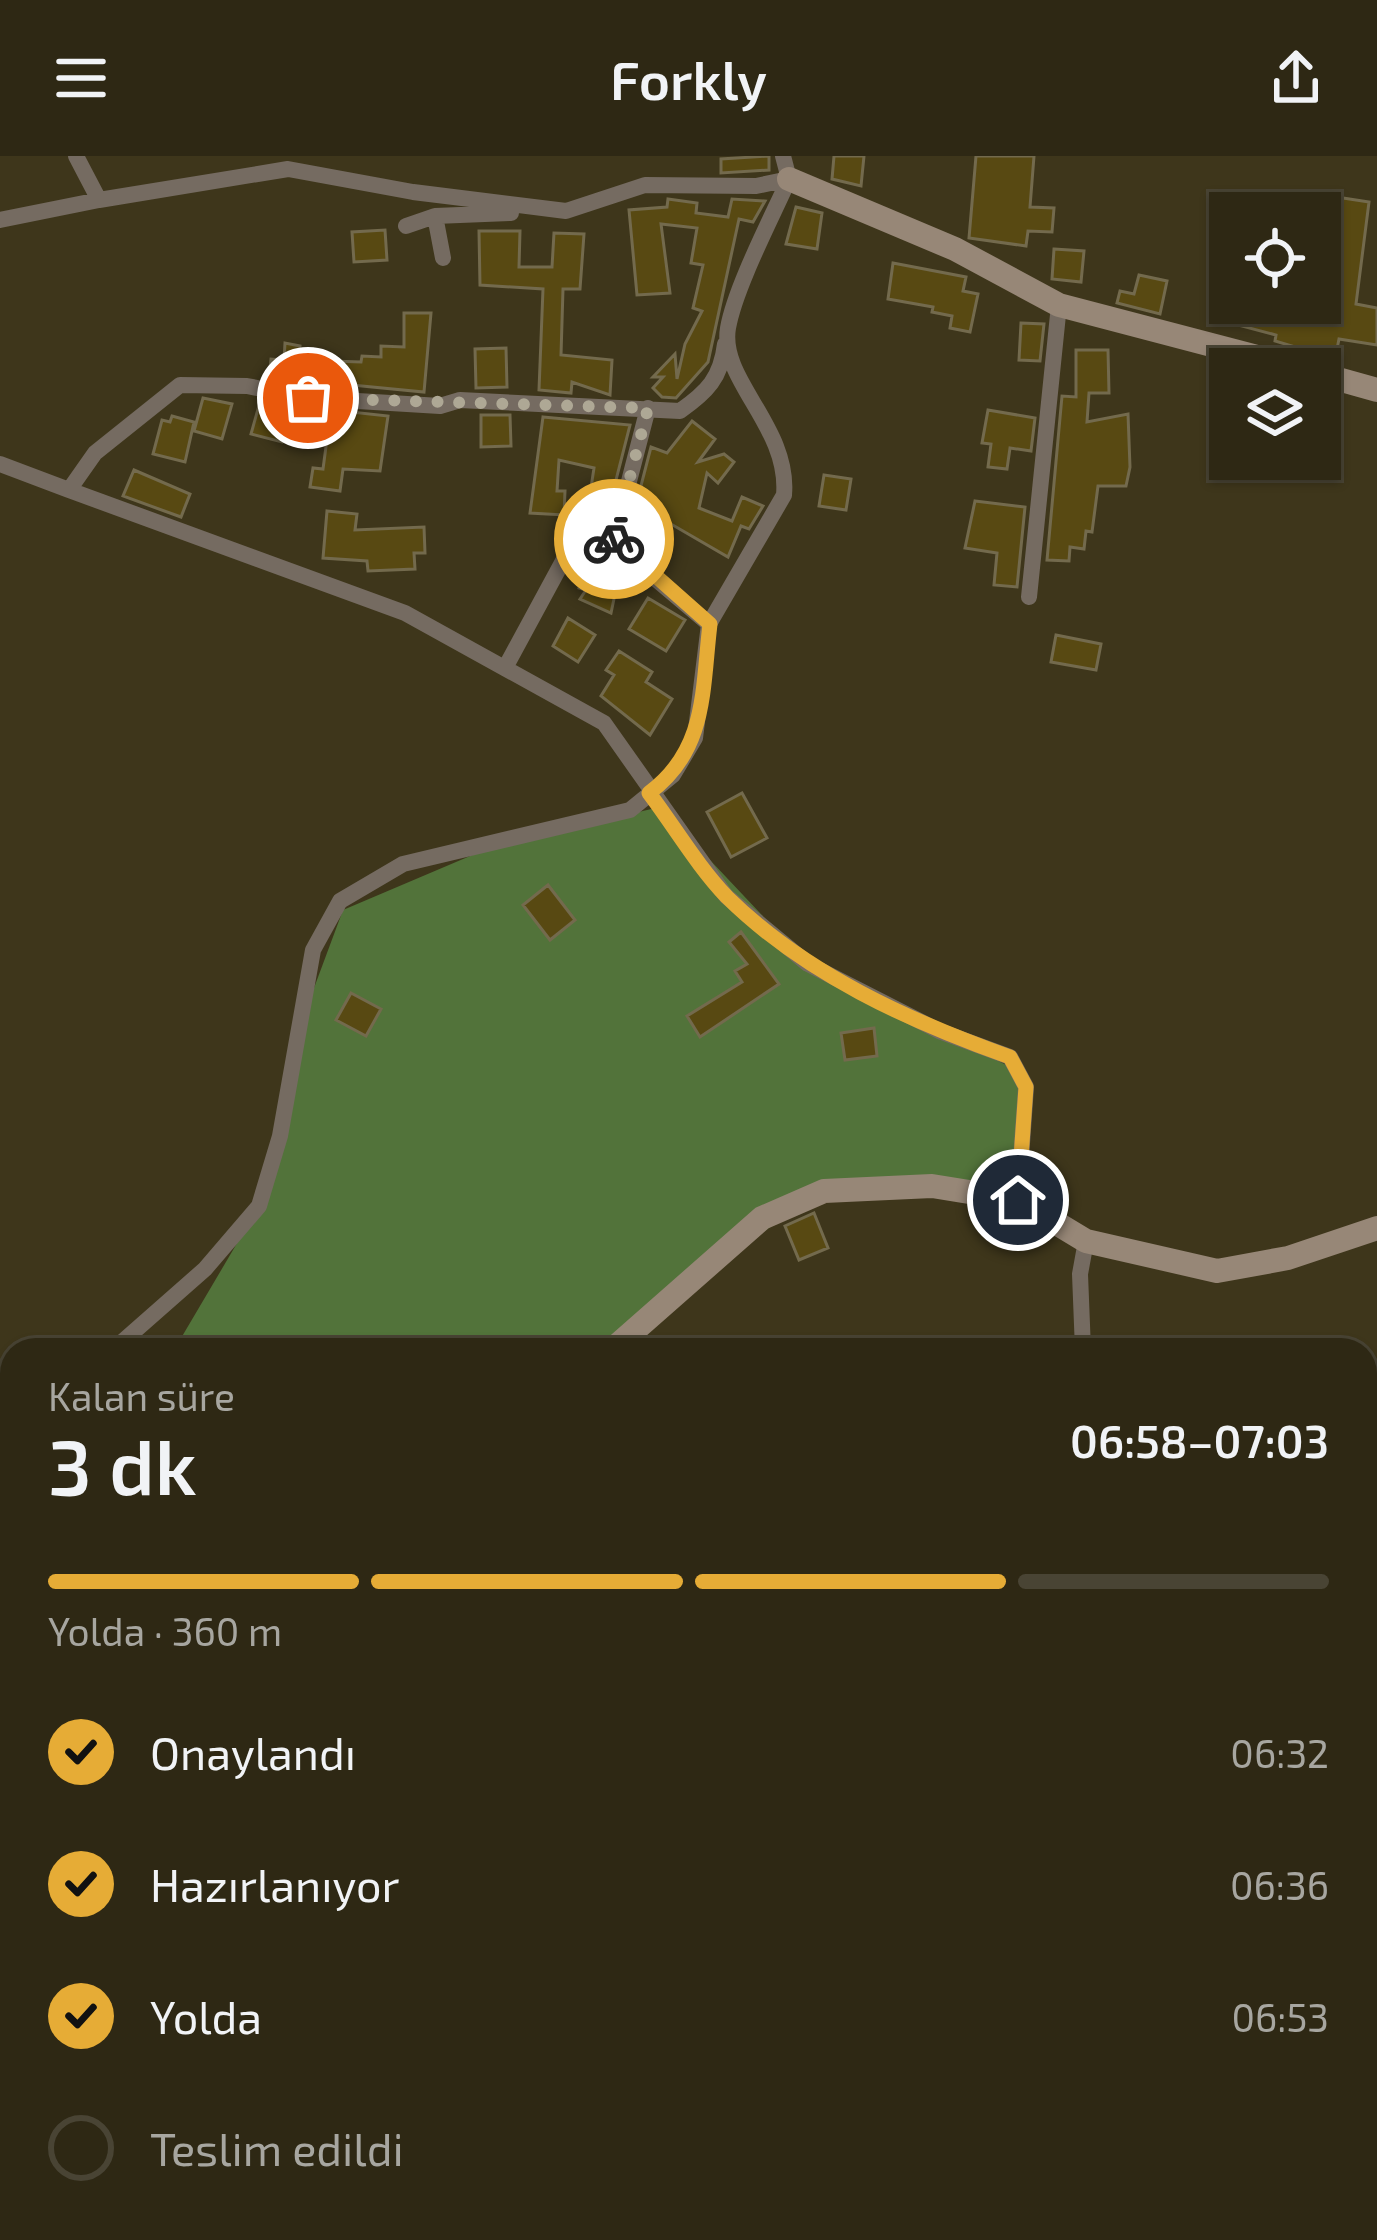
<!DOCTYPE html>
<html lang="tr">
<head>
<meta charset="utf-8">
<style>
  :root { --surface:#2e2814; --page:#36301d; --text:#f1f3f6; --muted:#a7a6a0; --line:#494434; --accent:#e6ac36 }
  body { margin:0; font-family:"Exo 2",sans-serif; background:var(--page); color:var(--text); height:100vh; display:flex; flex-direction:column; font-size:45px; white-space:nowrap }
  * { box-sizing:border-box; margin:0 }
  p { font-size:39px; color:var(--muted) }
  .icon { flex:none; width:66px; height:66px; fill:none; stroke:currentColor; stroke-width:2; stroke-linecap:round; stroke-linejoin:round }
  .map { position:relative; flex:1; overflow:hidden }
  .drawer { position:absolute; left:0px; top:1182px; width:1377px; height:903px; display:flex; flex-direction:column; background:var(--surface); border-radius:36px 36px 0 0; box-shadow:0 3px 9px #0004,0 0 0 3px var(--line) }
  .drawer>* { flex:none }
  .controls { position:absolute; left:1209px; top:36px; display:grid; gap:24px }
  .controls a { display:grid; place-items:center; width:132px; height:132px; border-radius:0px; background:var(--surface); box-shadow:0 3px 9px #0004,0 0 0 3px var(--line); font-size:60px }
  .pin { position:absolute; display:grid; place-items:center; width:102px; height:102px; color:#fff; margin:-51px; border:6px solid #fff; border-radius:50%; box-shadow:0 3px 12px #0007 }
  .courier { position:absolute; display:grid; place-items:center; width:120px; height:120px; margin:-60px; border:9px solid #e6ac36; border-radius:50%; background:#fff; color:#222; box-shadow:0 3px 15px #0007 }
  .head em { font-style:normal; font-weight:600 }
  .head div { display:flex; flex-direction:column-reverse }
  .head { display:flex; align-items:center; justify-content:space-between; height:204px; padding:0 48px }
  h1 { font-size:78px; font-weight:600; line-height:90px }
  .bar { display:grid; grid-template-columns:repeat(4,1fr); gap:18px 12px; align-content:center; height:144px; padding:0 48px }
  .bar i { height:15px; border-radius:9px; background:var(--line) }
  .bar .active { background:var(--accent) }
  .bar p { grid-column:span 4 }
  ol { padding:0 48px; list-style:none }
  li { display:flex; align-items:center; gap:36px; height:132px }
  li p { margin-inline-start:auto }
  li .icon { padding:12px; border-radius:50%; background:var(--accent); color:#111; stroke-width:4 }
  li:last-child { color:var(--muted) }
  li i { width:66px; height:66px; border:6px solid var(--line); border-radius:50% }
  header { display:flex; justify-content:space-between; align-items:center; height:156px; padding:0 48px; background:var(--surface); font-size:54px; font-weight:600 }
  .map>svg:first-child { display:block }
  .forest { fill:#52733a }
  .building { fill:#584912; stroke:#736a4d; stroke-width:3 }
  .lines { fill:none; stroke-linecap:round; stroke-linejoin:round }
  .street { stroke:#756b61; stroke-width:16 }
  .secondary { stroke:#978777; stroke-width:24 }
  .done { stroke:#aea895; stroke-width:12; stroke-dasharray:0 21.6 }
  .route { stroke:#e6ac36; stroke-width:15 }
</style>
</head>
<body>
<header><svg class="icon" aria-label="menu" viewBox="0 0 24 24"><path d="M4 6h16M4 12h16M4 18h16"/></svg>Forkly<svg class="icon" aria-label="share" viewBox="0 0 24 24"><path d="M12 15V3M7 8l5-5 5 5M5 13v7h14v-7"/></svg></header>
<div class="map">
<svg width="1377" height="2084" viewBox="0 0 1377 2084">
  <rect width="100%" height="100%" fill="#3e361b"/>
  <path class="forest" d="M660 651 808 808 1018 915V1044L824 1035 677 1134 610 1194H174L259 1050 295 883 343 754 496 689Z
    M234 2073H407L396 2084H243Z"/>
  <path class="building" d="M769 0V14L721 17V3Z
    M834 0H864L861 30 832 23Z
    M976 0H1034L1030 51 1054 52 1052 76 1028 75 1026 90 969 82Z
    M1343 42 1369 46 1356 148 1377 152V189L1339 183 1335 203 1275 185 1276 179 1208 161 1228 105 1230 147H1280L1278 156 1316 165 1320 146 1325 147 1332 105 1320 102V51L1340 56Z
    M668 43 697 47 696 57 728 61 732 43 765 45 753 66 739 63 708 206 676 242 662 241 653 232 663 221H653L675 198 677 223 685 188 702 155 693 152 703 109 691 107 697 72 661 68 670 137 637 139 629 54 667 51Z
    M796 51 822 57 817 93 786 88Z
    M385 74 387 104 354 106 352 76Z
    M479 75H520L519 111H552L554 77 584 78 580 133H563L561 199 612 204 610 239 572 226 571 237 539 234 543 133 480 129Z
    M1054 93 1084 95 1081 126 1052 123Z
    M893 107 966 121 963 135 978 138 970 176 950 172 952 160 932 156 933 151 888 143Z
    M1139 119 1167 125 1160 158 1117 147 1120 135 1134 138Z
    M404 157H431L424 236 269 221 271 203 284 204 285 187 300 190 299 204 361 206 362 200 381 201V190L404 191Z
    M1021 167 1044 168 1040 205 1019 204Z
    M506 192 507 231 476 232 475 193Z
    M1076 194H1108L1109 237H1089L1087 266 1128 258 1130 311 1126 330H1098L1092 376 1086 375 1084 393 1070 391 1069 405 1047 404 1062 240 1076 241Z
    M203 242 232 248 222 283 194 275Z
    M260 246 388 260 380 315 343 313 340 335 310 331 313 312 323 313 327 283 285 271 282 286 251 278Z
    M988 254 1035 262 1031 295 1010 292 1007 313 988 311 991 288 982 287Z
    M481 259H510L511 290 481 291Z
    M172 260 194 266 185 306 153 298 162 264 170 266Z
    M543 261 630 269 603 375 584 378 594 312 559 304 557 335H565L564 359 530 357Z
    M692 265 715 283 698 306 724 298 734 306 718 327 707 317 699 352 732 365 742 341 763 350 749 373 741 370 728 401 671 368 659 392 629 376 651 291 667 297Z
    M134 314 190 338 181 361 123 340Z
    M824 319 851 323 846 354 819 350Z
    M975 345 1025 351 1017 431 994 429 997 397 965 392Z
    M327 355 357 358 355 374 424 371 425 397H414L415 413 368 415 367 405 323 402Z
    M608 400 605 416 619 419 611 457 580 443 586 434 579 432 585 403Z
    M648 442 685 464 666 495 629 473Z
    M568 462 595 479 578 506 553 490Z
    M1056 479 1101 488 1096 514 1051 506Z
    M619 495 652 516 646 526 672 543 650 579 601 540 614 519 606 514Z
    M742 637 767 682 731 701 707 656Z
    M548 729 575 764 550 784 523 749Z
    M741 776 779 828 700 881 687 860 742 826 735 815 747 808 729 786Z
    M351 837 381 853 366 880 336 864Z
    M874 872 877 900 845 904 841 877Z
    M814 1057 828 1092 799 1104 785 1070Z"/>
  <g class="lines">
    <path class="street" d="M76 0 99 44 288 13 413 36 566 55 645 29 756 30 789 23
      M435 60 443 102
      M0 64 99 44
      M406 70 435 60 511 57
      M648 252 613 387 709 468
      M0 308 69 334 95 297 180 229 247 230 308 242 440 250 460 244 680 255C707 236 721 222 725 188
      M69 334 405 457 604 567 726 740 808 808 939 875 1010 901 1026 931 1018 1044
      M1029 441 1059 149
      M505 512 570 392 613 387
      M113 1194 205 1113 259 1050 280 980 313 794 340 745 403 708 630 654 673 619 695 582 709 468 784 339C790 271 719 224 728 172 735 132 771 63 789 23L783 0
      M1083 1194 1080 1118 1086 1085
      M0 1273 12 1265
      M1365 1568 1377 1566
      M0 1639 12 1649
      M1365 1709 1377 1707"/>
    <path class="secondary" d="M789 23 955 93 1059 149 1303 213
      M1320 218 1377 234
      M612 1194 762 1062 824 1035 932 1030 1018 1044 1086 1085 1217 1115 1288 1102 1377 1072
      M0 1771 12 1731"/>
  </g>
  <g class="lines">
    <path class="done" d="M308 242 648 252 614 383"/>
    <path class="route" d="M614 383 710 468C702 535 707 594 649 637 674 670 698 711 727 741 805 818 909 865 1010 901L1026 931 1018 1044"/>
  </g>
</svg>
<div class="controls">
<a><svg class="icon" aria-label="locate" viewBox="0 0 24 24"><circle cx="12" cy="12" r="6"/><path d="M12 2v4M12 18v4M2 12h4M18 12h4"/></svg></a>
<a><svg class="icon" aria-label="layers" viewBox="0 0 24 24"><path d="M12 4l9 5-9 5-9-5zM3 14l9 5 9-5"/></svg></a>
</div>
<div class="pin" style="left:308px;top:242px;background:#ea580c"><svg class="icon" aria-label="bag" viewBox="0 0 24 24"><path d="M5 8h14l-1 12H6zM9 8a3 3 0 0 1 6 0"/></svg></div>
<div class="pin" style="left:1018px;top:1044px;background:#1f2937"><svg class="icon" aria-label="home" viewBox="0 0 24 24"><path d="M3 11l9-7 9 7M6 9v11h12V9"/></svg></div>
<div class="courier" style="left:614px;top:383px"><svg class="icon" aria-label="bike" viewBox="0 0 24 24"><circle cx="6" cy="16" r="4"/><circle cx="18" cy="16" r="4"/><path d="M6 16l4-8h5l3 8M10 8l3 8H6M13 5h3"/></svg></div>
<section class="drawer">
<div class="head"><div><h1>3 dk</h1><p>Kalan süre</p></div><em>06:58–07:03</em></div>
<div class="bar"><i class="active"></i><i class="active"></i><i class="active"></i><i></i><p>Yolda · 360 m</p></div>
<ol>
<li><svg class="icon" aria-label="check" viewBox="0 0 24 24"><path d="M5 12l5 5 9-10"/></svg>Onaylandı<p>06:32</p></li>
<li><svg class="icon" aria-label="check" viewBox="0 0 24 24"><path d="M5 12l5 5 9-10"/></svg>Hazırlanıyor<p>06:36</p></li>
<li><svg class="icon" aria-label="check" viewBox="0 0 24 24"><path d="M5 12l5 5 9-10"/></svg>Yolda<p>06:53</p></li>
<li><i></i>Teslim edildi</li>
</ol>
</section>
</div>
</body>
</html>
